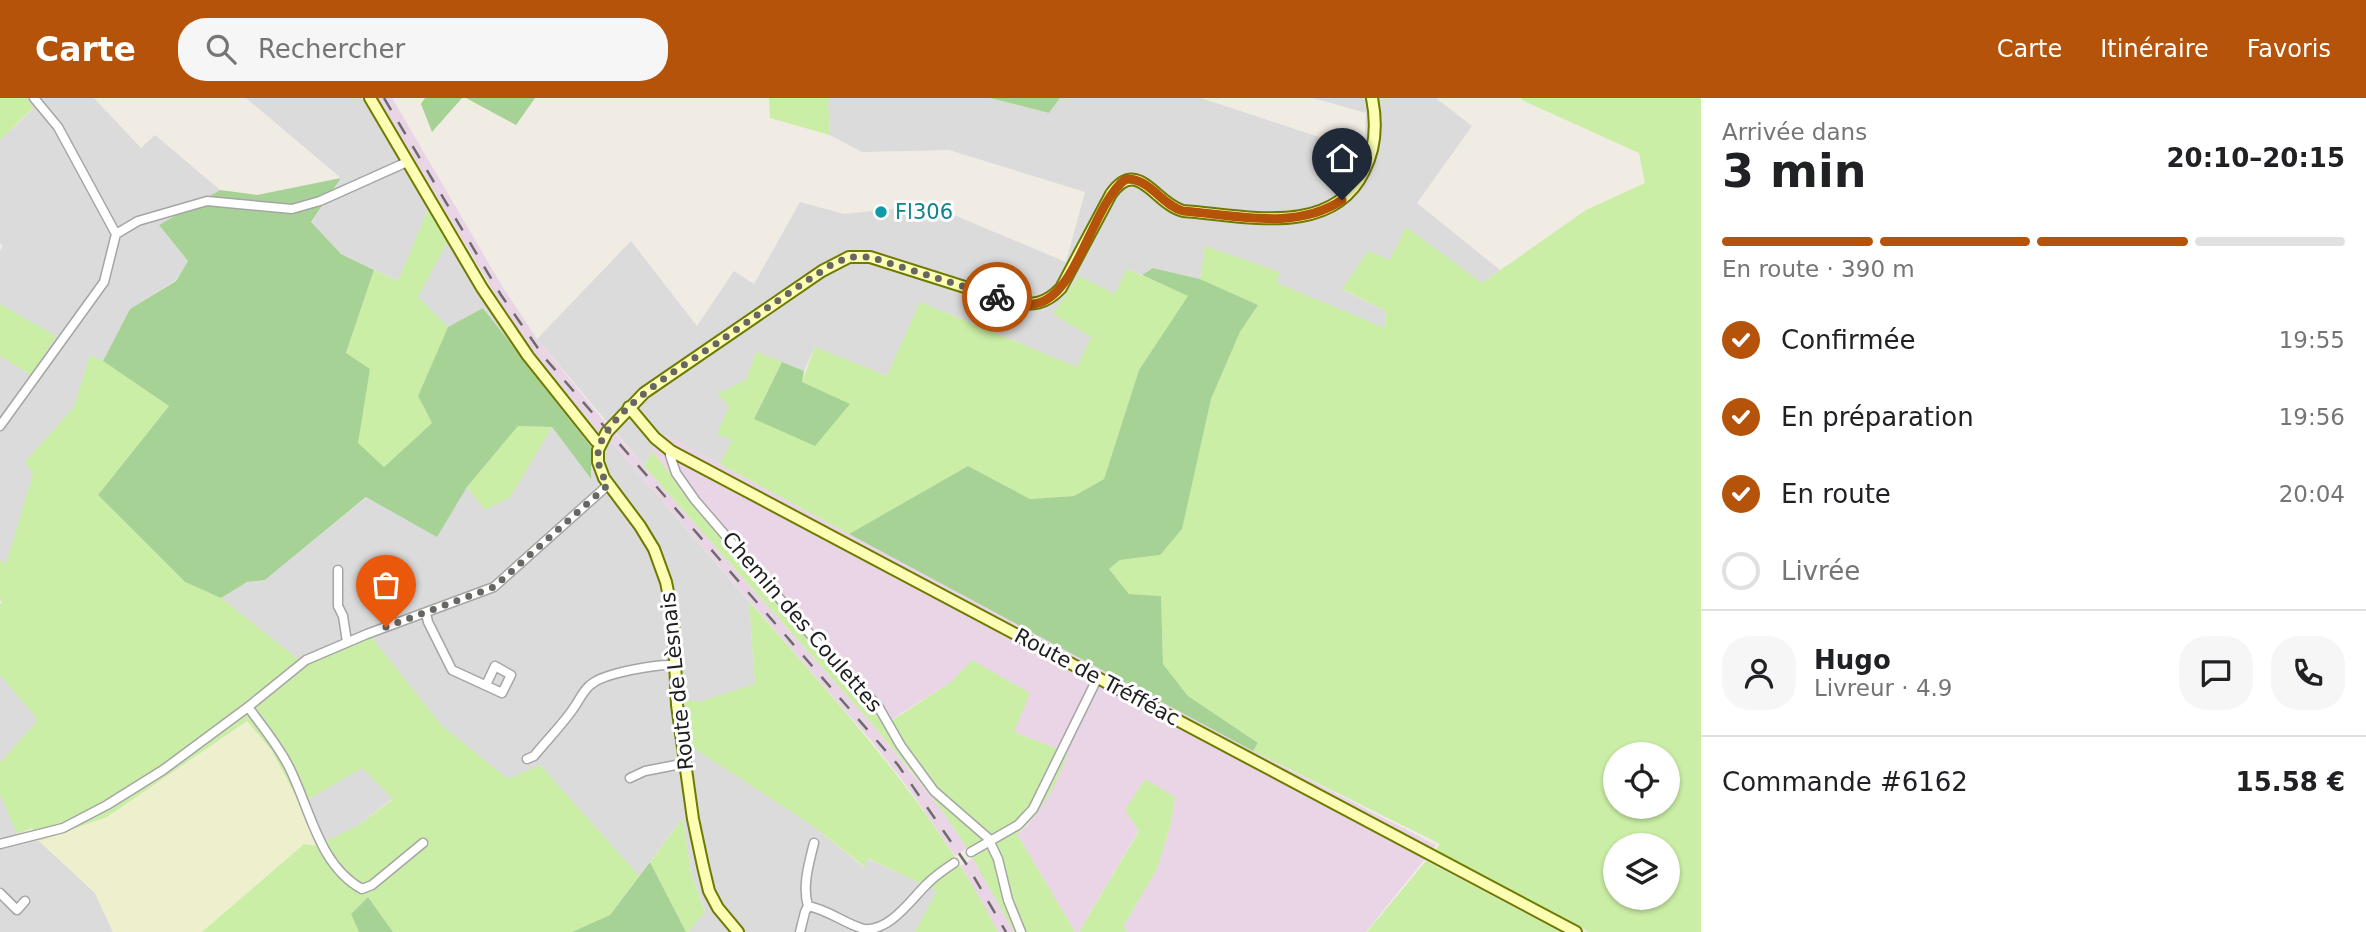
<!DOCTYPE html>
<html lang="fr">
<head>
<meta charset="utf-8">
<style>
  :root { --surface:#fff; --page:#f6f6f6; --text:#202124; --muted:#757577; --line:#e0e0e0; --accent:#b45309 }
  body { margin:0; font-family:"DejaVu Sans",sans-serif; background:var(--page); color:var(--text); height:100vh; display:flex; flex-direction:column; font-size:26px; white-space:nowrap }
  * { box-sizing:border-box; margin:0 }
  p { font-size:23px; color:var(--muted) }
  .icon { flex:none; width:38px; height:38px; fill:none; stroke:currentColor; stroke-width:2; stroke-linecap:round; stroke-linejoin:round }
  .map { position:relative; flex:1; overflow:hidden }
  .details { display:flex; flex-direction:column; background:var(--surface); width:665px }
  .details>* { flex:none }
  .tools { position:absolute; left:1603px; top:644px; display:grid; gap:14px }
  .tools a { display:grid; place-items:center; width:77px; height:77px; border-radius:50%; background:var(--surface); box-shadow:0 2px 5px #0004; font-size:35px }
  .pin { position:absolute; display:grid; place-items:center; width:60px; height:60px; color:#fff; margin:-72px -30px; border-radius:50% 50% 50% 0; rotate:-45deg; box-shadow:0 0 7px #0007 }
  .pin .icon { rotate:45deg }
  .courier { position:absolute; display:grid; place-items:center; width:70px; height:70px; margin:-35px; border:5px solid #b45309; border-radius:50%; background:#fff; color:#222; box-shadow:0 2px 9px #0007 }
  .headline em { font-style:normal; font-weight:600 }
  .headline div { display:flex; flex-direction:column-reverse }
  .headline { display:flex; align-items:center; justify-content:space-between; height:119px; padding:0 21px }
  h1 { font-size:46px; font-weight:600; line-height:52px }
  .bar { display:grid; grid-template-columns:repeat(4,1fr); gap:10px 7px; align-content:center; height:84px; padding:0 21px }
  .bar i { height:9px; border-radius:5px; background:var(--line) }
  .bar .current { background:var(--accent) }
  .bar p { grid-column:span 4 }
  .line { display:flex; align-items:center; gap:18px; padding:0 21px; border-top:2px solid var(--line) }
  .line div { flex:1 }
  .round { display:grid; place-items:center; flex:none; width:74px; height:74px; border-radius:28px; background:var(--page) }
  ol { padding:0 21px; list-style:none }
  li { display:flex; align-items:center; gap:21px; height:77px }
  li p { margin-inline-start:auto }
  li .icon { padding:7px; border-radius:50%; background:var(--accent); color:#fff; stroke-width:4 }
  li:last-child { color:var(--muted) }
  li i { width:38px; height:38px; border:4px solid var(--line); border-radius:50% }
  header { display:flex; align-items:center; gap:42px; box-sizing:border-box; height:98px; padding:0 35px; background:var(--accent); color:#fff }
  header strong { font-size:33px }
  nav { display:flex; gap:38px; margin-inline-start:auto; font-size:24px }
  .search { width:490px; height:63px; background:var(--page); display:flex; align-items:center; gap:18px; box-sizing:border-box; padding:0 24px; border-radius:28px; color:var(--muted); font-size:26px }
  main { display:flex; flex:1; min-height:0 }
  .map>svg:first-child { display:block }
  .residential { fill:#dcdbdb }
  .industrial { fill:#e9d5e6 }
  .farmland { fill:#eef0cd }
  .grass { fill:#caeea5; fill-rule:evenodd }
  .forest { fill:#a7d295 }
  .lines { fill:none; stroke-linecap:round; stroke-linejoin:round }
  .street-casing { stroke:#a5a5a5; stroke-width:11 }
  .secondary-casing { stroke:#6e7a00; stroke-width:14 }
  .street { stroke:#fff; stroke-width:8 }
  .secondary { stroke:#fbfeb3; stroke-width:10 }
  .rail { stroke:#6c6c6c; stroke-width:2.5; stroke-dasharray:14 14; stroke-linecap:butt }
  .done { stroke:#686663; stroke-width:7; stroke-dasharray:0 12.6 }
  .route { stroke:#b45309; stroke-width:9 }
  .culture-dot { fill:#0f9aa8; stroke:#fff; stroke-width:2.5 }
  .labels { text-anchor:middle; stroke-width:6; stroke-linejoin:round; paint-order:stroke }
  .culture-label { font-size:21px; fill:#0d838f; stroke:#fff; text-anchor:start }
  .street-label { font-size:21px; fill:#1e1e1e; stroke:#fff }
</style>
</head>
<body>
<header>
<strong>Carte</strong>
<div class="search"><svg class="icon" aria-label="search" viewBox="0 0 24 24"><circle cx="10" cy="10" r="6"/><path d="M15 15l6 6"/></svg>Rechercher</div>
<nav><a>Carte</a><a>Itinéraire</a><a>Favoris</a></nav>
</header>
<main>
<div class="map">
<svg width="1701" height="834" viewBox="0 0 1701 834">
  <rect width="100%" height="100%" fill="#f0ebe3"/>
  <path class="residential" d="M25 0H94L141 50 155 37 220 92 159 127 188 163 176 182 130 211 103 263 90 257 74 309 25 364 33 376 6 467 0 462V258L31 277 55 238 0 206V153L3 147 0 146V42L33 11Z
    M246 0H378L488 187 536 257 749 503 755 586 699 604 810 726 864 769 866 760 938 793 915 834H688L705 813 691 775 683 720 639 778 540 667 509 682 442 628 365 531 299 562 221 500 247 484 265 482 367 399 437 438 467 389 485 412 510 399 552 329 590 380 484 210 448 229 417 199 449 141 429 109 398 183 341 156 311 125 341 80Z
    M828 0H990L1049 15 1060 0H1201L1364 54 1366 15 1313 0H1436L1472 28 1417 105 1500 172 1482 185 1389 162 1343 192 1386 213 1385 230 1277 185 1278 174 1205 148 1200 181 1153 170 1142 177 1127 171 1115 197 1078 179 1092 239 1077 269 920 204 887 278 815 249 804 273 756 254 746 282 729 308 732 342 720 366 664 336 644 368 537 241 631 143 697 228 734 173 754 186 800 104 844 116 930 107 1066 164 1085 94 949 52 862 54 830 37Z
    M0 577 38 622 0 665Z
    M362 670 393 700 359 727 316 748 300 706Z
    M0 696 17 736 39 743 95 795 113 834H0Z"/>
  <path class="industrial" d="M378 0H392L502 188 537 241 607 327 601 336 536 257 510 221Z
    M613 333 874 628 944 715 967 750 955 758 909 691 874 646 608 340Z
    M664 336 1253 653 1436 747 1366 834H1127L1123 829 1157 771 1171 725 1175 700 1145 681 1139 732 1079 834H1075L1017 736 1028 727 1067 655 1014 634 972 562 951 584 900 616 885 627 698 411 653 354Z
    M973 760 999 805 1014 834H998L961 768Z"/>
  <path class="farmland" d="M248 623 272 653 300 706 316 748 304 746 202 834H113L95 795 39 743 107 719Z"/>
  <path class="grass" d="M0 0H25L33 10 0 42Z
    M769 0H828L830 37 770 20Z
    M1522 0H1701V834H1589L1435 753 1440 746 1253 653 1258 645 1188 598 1163 566 1161 498 1129 496 1109 471 1120 462 1160 457 1198 356 1211 301 1240 234 1258 207 1200 181 1205 148 1279 174 1277 185 1385 230 1386 213 1342 191 1368 153 1390 162 1406 129 1482 185 1586 112 1645 85 1639 55 1522 2ZM1615 656H1668V709H1615ZM1615 747H1668V800H1615Z
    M429 109 449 141 418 199 448 229 418 298 432 325 384 369 357 345 370 271 346 256 374 172 398 183Z
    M1127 171 1189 198 1139 272 1104 381 1074 398 1030 401 968 368 849 436 720 366 732 342 717 336 729 308 717 296 746 282 756 254 782 264 754 321 802 284 815 249 887 278 920 204 1077 269 1091 239 1053 216 1079 178 1115 196Z
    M0 206 56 238 31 277 0 258Z
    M90 257 103 263 169 308 98 397 185 484 221 500 299 562 365 531 442 628 508 681 540 667 639 778 610 817 572 834H393L368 799 351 816 359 834H202L304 746 316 748 359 727 393 701 362 670 300 706 272 653 247 623 107 719 39 743 32 730 17 736 0 696V665L38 622 0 577V507L2 504 0 502V462L6 466 33 376 25 364 74 309Z
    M518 328 552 329 510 399 485 412 467 389Z
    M653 354 698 411 885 627 951 584 972 562 1030 595 1014 634 1068 655C1057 685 1042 715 1017 736L1075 834H1014L967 750 944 715 911 673 874 628 644 368Z
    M749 503C840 608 935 709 998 834H915L937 793 867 760 865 769 810 726 692 649 684 601 699 604 755 586Z
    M1145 681 1175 699 1171 725 1157 771 1123 829 1127 834H1079L1139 733 1125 712Z
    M683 720 691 775 705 814 688 834H686L650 764Z
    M1426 763 1555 831 1562 834H1367Z"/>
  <path class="forest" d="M425 0H462L432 34 421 6Z
    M466 0H535L516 27Z
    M990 0H1060L1049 15Z
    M341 80 311 124 341 156 374 172 346 255 370 271 358 345 384 369 432 325 418 298 448 229 483 210 591 349V381L552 329 518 328 467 389 437 439 366 399 265 482 247 484 221 500 185 484 98 397 169 308 103 263 130 211 176 183 188 163 159 127 220 92 257 97Z
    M1153 170 1200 181 1258 207 1240 234 1211 301 1182 431 1160 457 1120 462 1109 471 1129 496 1161 498 1163 566 1188 598 1258 645 1253 653 849 436 968 368 1030 401 1074 398 1104 381 1139 272 1188 198 1142 177Z
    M782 264 804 273 802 284 850 306 815 348 754 321Z
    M650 764 686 834H572L610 817Z
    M368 799 393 834H359L351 816Z"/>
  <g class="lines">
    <g class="street-casing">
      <path id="street" d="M34 0 58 29 116 136
        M0 328 104 184 116 136 138 123 207 103 292 111 320 103 407 64
        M671 353 670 357 676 375 695 402 823 551 878 608 901 648 934 693 988 740 998 761 1008 802 1021 834
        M338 472V508L343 518 347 544
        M426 515 428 524 452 572 502 595 511 577 495 568 486 587
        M248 609C262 628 277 646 288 667 310 709 318 767 362 791L372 787 423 745
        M527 661 534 658C547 642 562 627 573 611 580 602 583 591 593 585 606 575 657 566 673 567
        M630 680 645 673 686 665
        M0 746 63 730 107 707 163 672 248 609 306 562 367 536 494 489 608 387
        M971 754 1018 727 1033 711 1098 579
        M0 795 17 812 25 803
        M808 808C802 788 809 765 814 745
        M800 834 805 814 808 808C829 812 845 826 864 831 890 834 912 800 928 785 936 777 945 771 954 765"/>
    </g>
    <g class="secondary-casing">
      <path id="secondary" d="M370 0 482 190 528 258 595 342 600 346
        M629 309 655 340 671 353 1576 834
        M738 834 718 810 709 793 703 768 693 721 677 607 673 519 666 484 654 451 640 428 604 380 598 364V352L607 334 644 295 822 173 849 159H870L1012 204C1033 208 1046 206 1061 190L1111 96C1138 58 1155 106 1183 113 1242 117 1332 141 1364 73 1376 50 1377 25 1372 0"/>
    </g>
    <use href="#street" class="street"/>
    <use href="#secondary" class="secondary"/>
    <path class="rail" d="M384 0 501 197 544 259 898 667 967 767 1006 834"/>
  </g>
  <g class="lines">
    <path class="done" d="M386 529 494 489 608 387C599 373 594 357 602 342 621 304 685 267 720 243 757 217 794 191 831 167L849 159H870L997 199"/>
    <path class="route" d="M997 199C1009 203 1022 208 1034 206 1077 201 1092 105 1126 81 1150 80 1161 107 1183 113 1235 117 1296 133 1342 102"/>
  </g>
  <circle class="culture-dot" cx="881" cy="114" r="7"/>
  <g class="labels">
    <g class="culture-label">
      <text x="895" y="121">Fl306</text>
    </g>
    <g class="street-label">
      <text transform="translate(802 524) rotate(49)" y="7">Chemin des Coulettes</text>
      <text transform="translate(1097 579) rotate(28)" y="7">Route de Tréfféac</text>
      <text transform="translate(677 583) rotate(-96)" y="7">Route de Lèsnais</text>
    </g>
  </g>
</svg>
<div class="tools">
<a><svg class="icon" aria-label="locate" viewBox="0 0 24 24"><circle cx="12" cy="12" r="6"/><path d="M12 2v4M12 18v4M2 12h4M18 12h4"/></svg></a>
<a><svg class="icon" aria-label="layers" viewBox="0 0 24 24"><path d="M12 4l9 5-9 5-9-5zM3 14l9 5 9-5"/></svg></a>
</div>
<div class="pin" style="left:386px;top:529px;background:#ea580c"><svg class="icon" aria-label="bag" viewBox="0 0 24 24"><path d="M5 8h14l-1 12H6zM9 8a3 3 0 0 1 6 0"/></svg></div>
<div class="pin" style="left:1342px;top:102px;background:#1f2937"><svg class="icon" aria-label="home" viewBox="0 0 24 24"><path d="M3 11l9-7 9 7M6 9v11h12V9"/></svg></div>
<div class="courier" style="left:997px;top:199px"><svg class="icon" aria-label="bike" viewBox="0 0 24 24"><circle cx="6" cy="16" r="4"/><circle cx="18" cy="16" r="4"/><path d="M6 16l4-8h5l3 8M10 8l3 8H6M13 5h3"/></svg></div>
</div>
<section class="details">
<div class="headline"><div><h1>3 min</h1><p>Arrivée dans</p></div><em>20:10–20:15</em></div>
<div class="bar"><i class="current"></i><i class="current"></i><i class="current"></i><i></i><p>En route · 390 m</p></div>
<ol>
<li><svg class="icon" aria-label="check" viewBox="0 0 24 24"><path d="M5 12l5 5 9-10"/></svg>Confirmée<p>19:55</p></li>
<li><svg class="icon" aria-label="check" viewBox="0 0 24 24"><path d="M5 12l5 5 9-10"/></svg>En préparation<p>19:56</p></li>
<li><svg class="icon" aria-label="check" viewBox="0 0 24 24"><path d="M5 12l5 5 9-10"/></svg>En route<p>20:04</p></li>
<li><i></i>Livrée</li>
</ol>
<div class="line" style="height:126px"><a class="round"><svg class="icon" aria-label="person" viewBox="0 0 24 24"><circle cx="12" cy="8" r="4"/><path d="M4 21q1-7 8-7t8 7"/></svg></a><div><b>Hugo</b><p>Livreur · 4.9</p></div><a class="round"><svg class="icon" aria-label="chat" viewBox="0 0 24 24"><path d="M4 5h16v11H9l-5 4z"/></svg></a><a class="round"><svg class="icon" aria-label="phone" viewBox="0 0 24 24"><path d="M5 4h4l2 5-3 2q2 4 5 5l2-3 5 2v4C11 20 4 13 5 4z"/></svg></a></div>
<div class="line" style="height:91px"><div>Commande #6162</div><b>15.58 €</b></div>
</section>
</main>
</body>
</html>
